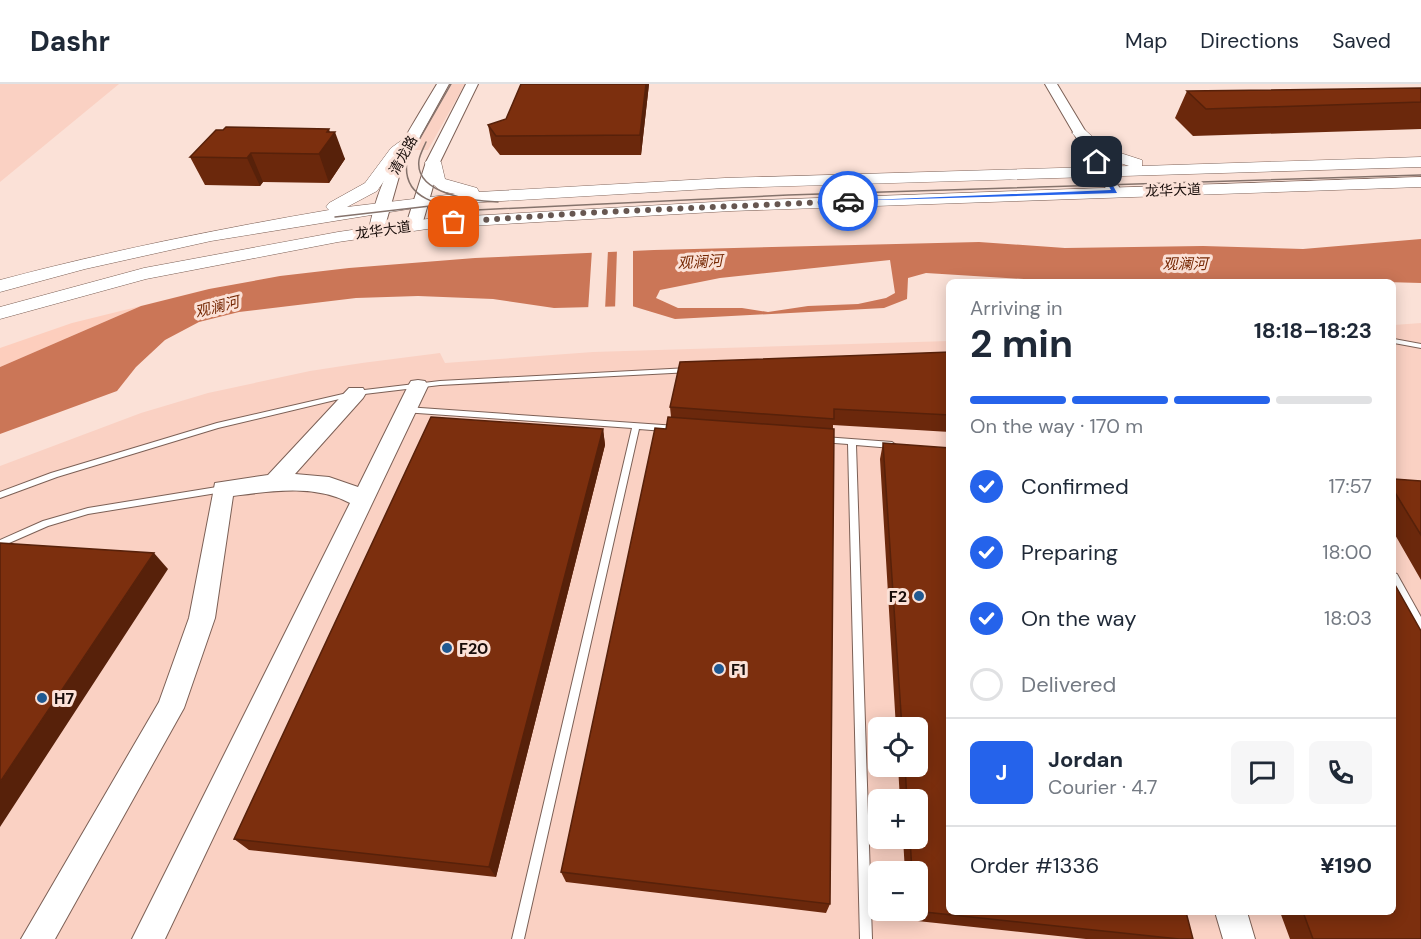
<!DOCTYPE html>
<html lang="en">
<head>
<meta charset="utf-8">
<style>
  :root { --surface:#fff; --page:#f6f6f7; --text:#1f2937; --muted:#747a83; --line:#e0e1e3; --accent:#2563eb }
  body { margin:0; font-family:"DM Sans","Noto Sans SC",sans-serif; background:var(--page); color:var(--text); height:100vh; display:flex; flex-direction:column; font-size:22px; white-space:nowrap }
  * { box-sizing:border-box; margin:0 }
  p { font-size:20px; color:var(--muted) }
  .icon { flex:none; width:33px; height:33px; fill:none; stroke:currentColor; stroke-width:2; stroke-linecap:round; stroke-linejoin:round }
  .map { position:relative; flex:1; overflow:hidden }
  .sheet { position:absolute; left:946px; top:195px; width:450px; height:636px; display:flex; flex-direction:column; background:var(--surface); border-radius:9px; box-shadow:0 3px 15px #0003 }
  .sheet>* { flex:none }
  .tools { position:absolute; left:868px; top:633px; display:grid; gap:12px }
  .tools a { display:grid; place-items:center; width:60px; height:60px; border-radius:9px; background:var(--surface); box-shadow:0 3px 15px #0003; font-size:30px }
  .pin { position:absolute; display:grid; place-items:center; width:51px; height:51px; color:#fff; margin:-26px; border-radius:12px; box-shadow:0 3px 9px #0006 }
  .courier { position:absolute; display:grid; place-items:center; width:60px; height:60px; margin:-30px; border:4px solid #2563eb; border-radius:50%; background:#fff; color:#222; box-shadow:0 2px 8px #0007 }
  .headline em { font-style:normal; font-weight:700 }
  .headline div { display:flex; flex-direction:column-reverse }
  .headline { display:flex; align-items:center; justify-content:space-between; height:102px; padding:0 24px }
  h1 { font-size:39px; font-weight:700; line-height:45px }
  .bar { display:grid; grid-template-columns:repeat(4,1fr); gap:9px 6px; align-content:center; height:72px; padding:0 24px }
  .bar i { height:8px; border-radius:4px; background:var(--line) }
  .bar .selected { background:var(--accent) }
  .bar p { grid-column:span 4 }
  .line { display:flex; align-items:center; gap:15px; padding:0 24px; border-top:2px solid var(--line) }
  .line div { flex:1 }
  .round { display:grid; place-items:center; flex:none; width:63px; height:63px; border-radius:9px; background:var(--page) }
  ol { padding:0 24px; list-style:none }
  li { display:flex; align-items:center; gap:18px; height:66px }
  li p { margin-inline-start:auto }
  li .icon { padding:6px; border-radius:50%; background:var(--accent); color:#fff; stroke-width:4 }
  li:last-child { color:var(--muted) }
  li i { width:33px; height:33px; border:3px solid var(--line); border-radius:50% }
  header { display:flex; align-items:center; gap:36px; box-sizing:border-box; height:84px; padding:0 30px; background:var(--surface); border-bottom:2px solid var(--line) }
  header strong { font-size:28px }
  nav { display:flex; gap:33px; margin-inline-start:auto; font-size:21px }
  .map>svg:first-child { display:block }
  .built { fill:#fad1c3; fill-rule:evenodd }
  .green { fill:#fdcebd }
  .water { fill:#cb7657; fill-rule:evenodd }
  .pier { fill:#fbe1d7 }
  .lines { fill:none; stroke-linecap:round; stroke-linejoin:round }
  .lane-casing { stroke:#7c6056; stroke-width:2 }
  .secondary-casing { stroke:#7c6056; stroke-width:2 }
  .primary-casing { stroke:#7c6056; stroke-width:1 }
  .lane { fill:#fff; fill-rule:evenodd }
  .secondary { fill:#fff; fill-rule:evenodd }
  .primary { fill:#fff; fill-rule:evenodd }
  .tram { stroke:#85736c; stroke-width:1.5 }
  .wall { fill:#6b280c }
  .shaded-wall { fill:#57210a }
  .building { fill:#7c2f0e; stroke:#57210a; stroke-width:1.5 }
  .route { fill:#2563eb }
  .done { stroke:#675751; stroke-width:6; stroke-dasharray:0 10.8 }
  .poi-dot { fill:#205991; stroke:#fbe1d7; stroke-width:2 }
  .labels { text-anchor:middle; stroke-width:6; stroke-linejoin:round; paint-order:stroke }
  .far-street-label { font-size:14px; fill:#170c09; stroke:#fbe1d7 }
  .far-water-label { font-size:15px; font-style:italic; fill:#762804; stroke:#fbe1d7 }
  .poi-label { font-size:16px; font-weight:bold; fill:#170c09; stroke:#fbe1d7; text-anchor:start }
</style>
</head>
<body>
<header>
<strong>Dashr</strong>
<nav><a>Map</a><a>Directions</a><a>Saved</a></nav>
</header>
<div class="map">
<svg width="1421" height="855" viewBox="0 0 1421 855">
  <rect width="100%" height="100%" fill="#fbe1d7"/>
  <path class="built" d="M0 0H119L0 98Z
    M449 0H465L428 66H411Z
    M1421 239V855H0V382L141 329 208 309 310 287 362 279 440 269 445 279 593 268 949 257 950 828H1394V241ZM879 644H918V682H879ZM879 716H918V754H879ZM879 788H918V826H879Z"/>
  <path class="green" d="M141 222 0 283V264L72 239Z"/>
  <path class="water" d="M1421 155V199L1314 196 1071 198 926 189 908 194 907 215 884 224 675 235 632 222 554 224 493 215 418 212 356 214 239 228 199 238 165 256 136 283 117 307 0 350V283L141 222 209 205 280 192 349 184 475 174 654 166 979 158 1065 164 1203 162 1303 165ZM890 176 895 209 886 214 858 220 808 222 768 228 742 224H678L656 214 660 206 720 194Z"/>
  <path class="pier" d="M633 164V226H615L617 165Z
    M592 166H608L605 226 588 227Z"/>
  <g class="lines">
    <g class="lane-casing">
      <path id="lane" d="M1394 255 1421 260V264L1394 259Z
        M689 284H691V288L440 301 356 311 218 344 57 393 0 414V408L51 389 217 339 356 307 440 297Z
        M406 323 677 342 681 345 677 348 639 345 524 855H512L632 344 403 328 402 326Z
        M824 353 892 358 896 361 892 364 856 361 872 855H860L848 360 821 358 820 356 821 354Z
        M223 402 227 405 223 408 88 430 48 442 0 463V456L43 437 88 424Z
        M1394 489 1397 490 1421 533V546L1418 545 1394 500Z"/>
    </g>
    <g class="secondary-casing">
      <path id="secondary" d="M437 0H449L400 89 383 149H371L369 146C379 91 409 47 437 0Z
        M466 0H478L440 78 422 141 414 146 408 144 406 141 426 78Z
        M1045 0H1057L1122 108 1120 111H1110L1108 108Z
        M418 296 425 297 428 302 165 855H132L350 419C314 400 272 407 233 412L215 534 184 624 55 855H21L159 618 189 534 215 399 268 391 349 304H363L366 309 363 314 295 390 329 393 358 403 408 302 411 297Z
        M1215 828H1247L1255 855H1223Z"/>
    </g>
    <g class="primary-casing">
      <path id="primary" d="M1080 44 1085 46 1105 64 1142 76V82L1421 73V83L725 104 433 121 211 157 85 185 0 208V196C109 167 218 145 329 126L326 123 329 119 365 99 391 64 413 48 421 53 403 70 377 107 347 123 455 110 441 107 429 97 425 78 433 73 441 78 445 95 477 104 479 108 725 94 1129 82 1093 70 1072 49Z
        M1421 93V103L731 127 434 144 338 158 146 195 0 235V223L144 184 338 148 434 134 731 117Z"/>
    </g>
    <use href="#lane" class="lane"/>
    <use href="#secondary" class="secondary"/>
    <use href="#primary" class="primary"/>
    <path class="tram" d="M451 0 407 77C401 118 445 122 476 126L788 111 1421 91
      M426 58C424 63 420 70 419 76 414 111 475 117 498 118
      M335 133 439 121"/>
  </g>
  <path class="wall" d="M649 0 641 71H500L492 61 488 41Z
    M1421 4V45L1193 52 1175 34 1187 7Z
    M329 48 345 75 329 99 263 98 260 102 205 101 190 73Z
    M950 268V348L833 341 830 820 826 829 566 798 561 788 666 345 671 333 670 323Z
    M603 345 605 361 496 793 249 766 234 755Z
    M883 359 1193 855H1086L908 836 907 826H918V788H905L903 754H918V716H900L898 682H918V644H896L880 375Z
    M1394 395 1421 397V496L1394 449Z
    M1280 828H1394L1421 855H1290Z"/>
  <path class="shaded-wall" d="M646 0H649L641 71 640 51Z
    M329 45 331 52 335 48 345 75 329 99 319 70 327 48Z
    M251 69 263 98 260 102 247 74Z
    M603 345 605 361 496 793 489 783Z
    M154 469 168 485 0 743V698Z"/>
  <path class="building" d="M521 0H646L640 51 496 52 488 41 506 35Z
    M1421 4V18L1206 25 1187 7Z
    M226 43 329 45 327 48H335L319 70 251 69 247 74 190 73 216 46H223Z
    M950 268V331L834 325V335L670 323 680 278Z
    M431 333 603 345 489 783 234 755Z
    M668 333 834 345 830 820 561 788 655 344 666 345Z
    M883 359 950 364V828H1186L1193 855H1179L915 827 918 826V788H912L910 754H918V716H907L905 682H918V644H902Z
    M1394 395 1421 397V451L1394 407Z
    M0 459 154 469 0 698Z
    M1394 499 1421 547V855H1313L1303 828H1394Z"/>
  <path class="route" d="M1094 76 1100 78 1117 109 845 117 1111 106Z"/>
  <g class="lines">
    <path class="done" d="M454 138 582 129 848 117"/>
  </g>
  <g class="poi-dot">
    <circle cx="919" cy="512" r="6"/>
    <circle cx="447" cy="564" r="6"/>
    <circle cx="719" cy="585" r="6"/>
    <circle cx="42" cy="614" r="6"/>
  </g>
  <g class="labels">
    <g class="far-street-label">
      <text transform="translate(403 71) rotate(-61)" y="5">清龙路</text>
      <text transform="translate(1173 106) rotate(-2)" y="5">龙华大道</text>
      <text transform="translate(383 146) rotate(-8)" y="5">龙华大道</text>
    </g>
    <g class="far-water-label">
      <text transform="translate(700 178) rotate(-3)" y="5">观澜河</text>
      <text x="1185" y="185">观澜河</text>
      <text transform="translate(217 223) rotate(-14)" y="5">观澜河</text>
    </g>
    <g class="poi-label">
      <text x="907" y="518" text-anchor="end">F2</text>
      <text x="459" y="570">F20</text>
      <text x="731" y="591">F1</text>
      <text x="54" y="620">H7</text>
    </g>
  </g>
</svg>
<div class="tools">
<a><svg class="icon" aria-label="locate" viewBox="0 0 24 24"><circle cx="12" cy="12" r="6"/><path d="M12 2v4M12 18v4M2 12h4M18 12h4"/></svg></a>
<a>+</a>
<a>−</a>
</div>
<div class="pin" style="left:454px;top:138px;background:#ea580c"><svg class="icon" aria-label="bag" viewBox="0 0 24 24"><path d="M5 8h14l-1 12H6zM9 8a3 3 0 0 1 6 0"/></svg></div>
<div class="pin" style="left:1097px;top:78px;background:#1f2937"><svg class="icon" aria-label="home" viewBox="0 0 24 24"><path d="M3 11l9-7 9 7M6 9v11h12V9"/></svg></div>
<div class="courier" style="left:848px;top:117px"><svg class="icon" aria-label="car" viewBox="0 0 24 24"><path d="M5 17H2v-5l4-1 3-4h7l3 4 3 1v5h-3M9 17h6M6 11h13"/><circle cx="7" cy="17" r="2"/><circle cx="17" cy="17" r="2"/></svg></div>
<section class="sheet">
<div class="headline"><div><h1>2 min</h1><p>Arriving in</p></div><em>18:18–18:23</em></div>
<div class="bar"><i class="selected"></i><i class="selected"></i><i class="selected"></i><i></i><p>On the way · 170 m</p></div>
<ol>
<li><svg class="icon" aria-label="check" viewBox="0 0 24 24"><path d="M5 12l5 5 9-10"/></svg>Confirmed<p>17:57</p></li>
<li><svg class="icon" aria-label="check" viewBox="0 0 24 24"><path d="M5 12l5 5 9-10"/></svg>Preparing<p>18:00</p></li>
<li><svg class="icon" aria-label="check" viewBox="0 0 24 24"><path d="M5 12l5 5 9-10"/></svg>On the way<p>18:03</p></li>
<li><i></i>Delivered</li>
</ol>
<div class="line" style="height:108px"><b class="round" style="background:var(--accent);color:#fff">J</b><div><b>Jordan</b><p>Courier · 4.7</p></div><a class="round"><svg class="icon" aria-label="chat" viewBox="0 0 24 24"><path d="M4 5h16v11H9l-5 4z"/></svg></a><a class="round"><svg class="icon" aria-label="phone" viewBox="0 0 24 24"><path d="M5 4h4l2 5-3 2q2 4 5 5l2-3 5 2v4C11 20 4 13 5 4z"/></svg></a></div>
<div class="line" style="height:78px"><div>Order #1336</div><b>¥190</b></div>
</section>
</div>
</body>
</html>
